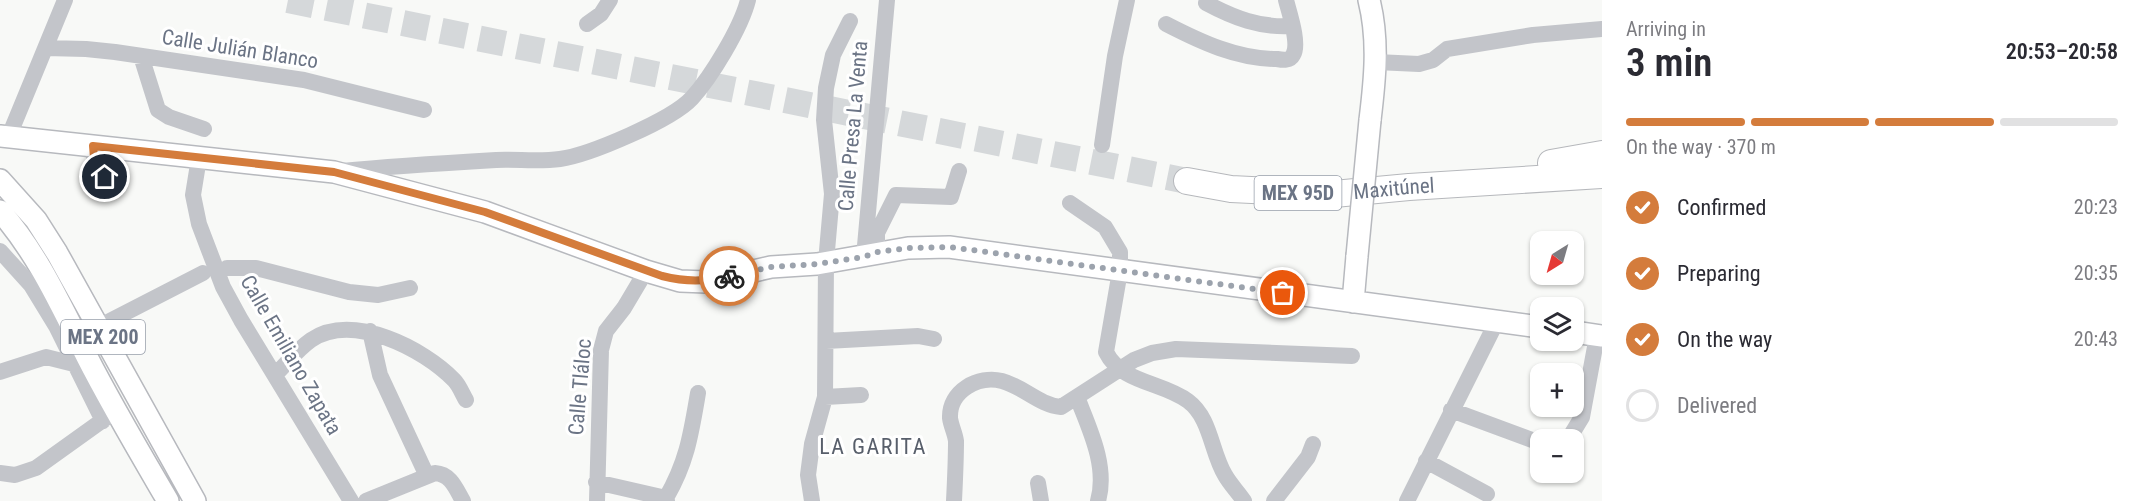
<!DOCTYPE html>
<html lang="en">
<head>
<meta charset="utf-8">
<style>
  :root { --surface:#fff; --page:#f2f2f3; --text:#2b2b33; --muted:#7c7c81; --line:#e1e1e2; --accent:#d47c3c }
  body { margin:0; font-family:"Roboto Condensed",sans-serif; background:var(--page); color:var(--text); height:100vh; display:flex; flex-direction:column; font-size:22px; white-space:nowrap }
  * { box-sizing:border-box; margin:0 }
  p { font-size:20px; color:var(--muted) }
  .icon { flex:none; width:33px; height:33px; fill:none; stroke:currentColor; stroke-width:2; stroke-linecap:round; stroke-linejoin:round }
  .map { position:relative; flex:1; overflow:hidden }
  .side { display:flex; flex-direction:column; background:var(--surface); width:540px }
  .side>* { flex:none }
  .needle { width:39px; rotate:217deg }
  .fabs { position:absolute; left:1530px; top:231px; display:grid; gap:12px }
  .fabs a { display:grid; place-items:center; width:54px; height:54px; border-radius:12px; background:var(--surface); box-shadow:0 2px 4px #0004; font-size:30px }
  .pin { position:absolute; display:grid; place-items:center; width:51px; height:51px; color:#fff; margin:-26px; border:3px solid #fff; border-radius:50%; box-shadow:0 2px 6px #0007 }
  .courier { position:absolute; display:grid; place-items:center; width:60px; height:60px; margin:-30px; border:4px solid #d47c3c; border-radius:50%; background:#fff; color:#222; box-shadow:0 2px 8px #0007 }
  .head em { font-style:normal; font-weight:600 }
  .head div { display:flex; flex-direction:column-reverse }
  .head { display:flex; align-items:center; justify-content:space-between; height:102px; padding:0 24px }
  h1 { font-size:39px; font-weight:600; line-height:45px }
  .bar { display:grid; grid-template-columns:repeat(4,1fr); gap:9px 6px; align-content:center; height:72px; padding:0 24px }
  .bar i { height:8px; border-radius:4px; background:var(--line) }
  .bar .active { background:var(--accent) }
  .bar p { grid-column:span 4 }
  ol { padding:0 24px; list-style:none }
  li { display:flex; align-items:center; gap:18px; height:66px }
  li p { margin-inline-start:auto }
  li .icon { padding:6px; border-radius:50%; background:var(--accent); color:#fff; stroke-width:4 }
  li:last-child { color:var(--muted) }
  li i { width:33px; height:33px; border:3px solid var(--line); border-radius:50% }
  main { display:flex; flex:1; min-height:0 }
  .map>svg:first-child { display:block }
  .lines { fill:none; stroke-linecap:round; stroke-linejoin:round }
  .highway-tunnel { stroke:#d5d8da; stroke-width:26; stroke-dasharray:26 13; stroke-linecap:butt }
  .major-casing { stroke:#b7b9be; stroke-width:24 }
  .highway-casing { stroke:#b6b8bc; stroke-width:28 }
  .minor { stroke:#c3c5ca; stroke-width:16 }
  .major { stroke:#fff; stroke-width:21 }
  .highway { stroke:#fff; stroke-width:26 }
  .major-bridge-casing { stroke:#b7b9be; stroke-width:24; stroke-linecap:butt }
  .major-bridge { stroke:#fff; stroke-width:21 }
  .done { stroke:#9ca3ad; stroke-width:6; stroke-dasharray:0 10.8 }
  .route { stroke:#d47c3c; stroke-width:8 }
  .labels { text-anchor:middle; stroke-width:6; stroke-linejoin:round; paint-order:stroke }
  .shield { fill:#fff; stroke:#979eaa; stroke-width:1.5 }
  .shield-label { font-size:20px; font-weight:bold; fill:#6b7485 }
  .street-label { font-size:21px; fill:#6b7485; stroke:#fff }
  .neighbourhood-label { font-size:22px; letter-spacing:1.5px; fill:#585f6b; stroke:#fff }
</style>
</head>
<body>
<main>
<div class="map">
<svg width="1602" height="501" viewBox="0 0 1602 501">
  <rect width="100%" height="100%" fill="#f8f9f7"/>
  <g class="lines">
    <path class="highway-tunnel" d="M288 0 1187 181"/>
    <g class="major-casing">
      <path id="major" d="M1369 0C1379 40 1375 79 1370 120
        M0 136 334 172 485 212 646 271 680 281 706 282 771 267 817 264 908 248 949 247 1540 327
        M0 180 36 220 57 253 195 501
        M0 211C38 254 61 306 87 357 112 406 140 453 168 501
        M1353 302 1357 256
        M1574 332 1602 336"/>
    </g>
    <g class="highway-casing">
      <g id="highway">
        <path d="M1551 163 1602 154"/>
        <path id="s1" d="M1187 181 1231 189 1334 194 1409 187 1602 175"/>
      </g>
    </g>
    <path class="minor" d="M1206 3C1234 18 1260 28 1292 26
      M587 24 601 14 610 0
      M1166 24C1201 42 1237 59 1277 59 1283 60 1290 61 1293 55 1300 44 1289 12 1286 0
      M46 48 86 49 115 52 304 80 424 110
      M141 56 158 110 169 117 204 129
      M1376 62 1419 64 1433 60 1447 49 1533 35 1602 29
      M9 136 65 0
      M1102 145 1115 56 1127 0
      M93 146 94 158 105 177
      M199 158 193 195 199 224 223 287 241 320 351 501
      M342 171C393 166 444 163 496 160 517 159 539 162 560 159 589 155 672 120 692 98 711 77 741 28 748 0
      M1070 203 1105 227 1120 252V271L1106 352C1121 383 1163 382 1188 401 1211 418 1211 452 1225 475 1230 484 1238 492 1244 501
      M0 251 31 285 56 326 103 421
      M877 252V233L896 195 951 197 959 171
      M864 257 887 0
      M227 268H256L349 292 378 295 410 288
      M98 327 203 273
      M370 331 380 375 427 476
      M826 341 918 336 934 339
      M0 372 46 357 74 364
      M275 375C286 364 298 349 311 340 353 312 424 349 454 380 459 385 462 393 466 400
      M825 397 861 395
      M1077 397C1089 428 1108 466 1098 501
      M1451 410 1540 443
      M1568 440 1582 417 1597 336
      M1426 461 1487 494
      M0 473 15 475 36 468 110 415
      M596 482 666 498 667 501
      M1038 483 1041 501
      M666 498C687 462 691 434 698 393
      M366 501 435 473C451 474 456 489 463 501
      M597 501 601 350 606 331 624 308 646 271
      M812 501 808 475 812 444 825 397 826 262 832 194 824 120 826 88 833 55 850 21
      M954 501C955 481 956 461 956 441 955 433 951 426 950 418 949 391 978 375 1002 381 1024 387 1039 405 1061 407L1134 360 1152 353 1176 349 1352 356
      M1274 501 1308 457 1313 444
      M1407 501 1497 321"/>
    <use href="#major" class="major"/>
    <use href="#highway" class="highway"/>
    <g class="major-bridge-casing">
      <path id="major-bridge" d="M1357 256 1370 120"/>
    </g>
    <use href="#major-bridge" class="major-bridge"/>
  </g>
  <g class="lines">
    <path class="done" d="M729 276 771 267 817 264 864 257 877 252 908 248 950 247 1283 293"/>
    <path class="route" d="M105 177 94 158 93 146 334 172 485 212 662 276C686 282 705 282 729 276"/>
  </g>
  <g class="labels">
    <g class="shield">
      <rect x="1254.5" y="176" width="87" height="34" rx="4.5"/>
      <rect x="61" y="320" width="84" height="34" rx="4.5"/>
    </g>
    <g class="shield-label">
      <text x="1298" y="200">MEX 95D</text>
      <text x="103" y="344">MEX 200</text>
    </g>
    <g class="street-label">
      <text transform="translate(240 49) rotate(9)" y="7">Calle Julián Blanco</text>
      <text transform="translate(853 126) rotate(-85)" y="7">Calle Presa La Venta</text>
      <text dy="7" stroke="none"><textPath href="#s1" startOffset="208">Maxitúnel</textPath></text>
      <text transform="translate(291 355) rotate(60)" y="7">Calle Emiliano Zapata</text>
      <text transform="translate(580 387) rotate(-85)" y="7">Calle Tláloc</text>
    </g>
    <g class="neighbourhood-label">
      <text x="873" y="454">LA GARITA</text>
    </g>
  </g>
</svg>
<div class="fabs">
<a><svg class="needle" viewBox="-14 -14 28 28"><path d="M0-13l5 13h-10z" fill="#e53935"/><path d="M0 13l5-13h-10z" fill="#7c7c81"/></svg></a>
<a><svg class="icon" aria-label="layers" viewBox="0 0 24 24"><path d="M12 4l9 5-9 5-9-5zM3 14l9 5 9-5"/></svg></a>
<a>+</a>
<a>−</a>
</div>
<div class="pin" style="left:1283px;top:293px;background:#ea580c"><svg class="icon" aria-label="bag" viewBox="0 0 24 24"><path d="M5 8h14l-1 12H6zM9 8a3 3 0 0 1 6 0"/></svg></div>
<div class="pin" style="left:105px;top:177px;background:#1f2937"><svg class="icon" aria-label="home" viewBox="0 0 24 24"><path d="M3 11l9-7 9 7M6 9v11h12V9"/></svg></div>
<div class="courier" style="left:729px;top:276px"><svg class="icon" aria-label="bike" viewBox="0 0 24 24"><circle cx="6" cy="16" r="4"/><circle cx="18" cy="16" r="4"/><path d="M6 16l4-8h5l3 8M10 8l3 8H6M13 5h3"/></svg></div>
</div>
<section class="side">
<div class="head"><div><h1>3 min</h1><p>Arriving in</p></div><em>20:53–20:58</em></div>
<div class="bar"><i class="active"></i><i class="active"></i><i class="active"></i><i></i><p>On the way · 370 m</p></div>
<ol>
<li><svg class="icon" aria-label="check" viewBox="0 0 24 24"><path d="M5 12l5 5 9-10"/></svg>Confirmed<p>20:23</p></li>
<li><svg class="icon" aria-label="check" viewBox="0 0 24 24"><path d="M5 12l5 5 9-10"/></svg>Preparing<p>20:35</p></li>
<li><svg class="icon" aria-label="check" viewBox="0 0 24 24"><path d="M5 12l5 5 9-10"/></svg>On the way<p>20:43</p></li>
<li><i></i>Delivered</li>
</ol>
</section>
</main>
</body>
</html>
